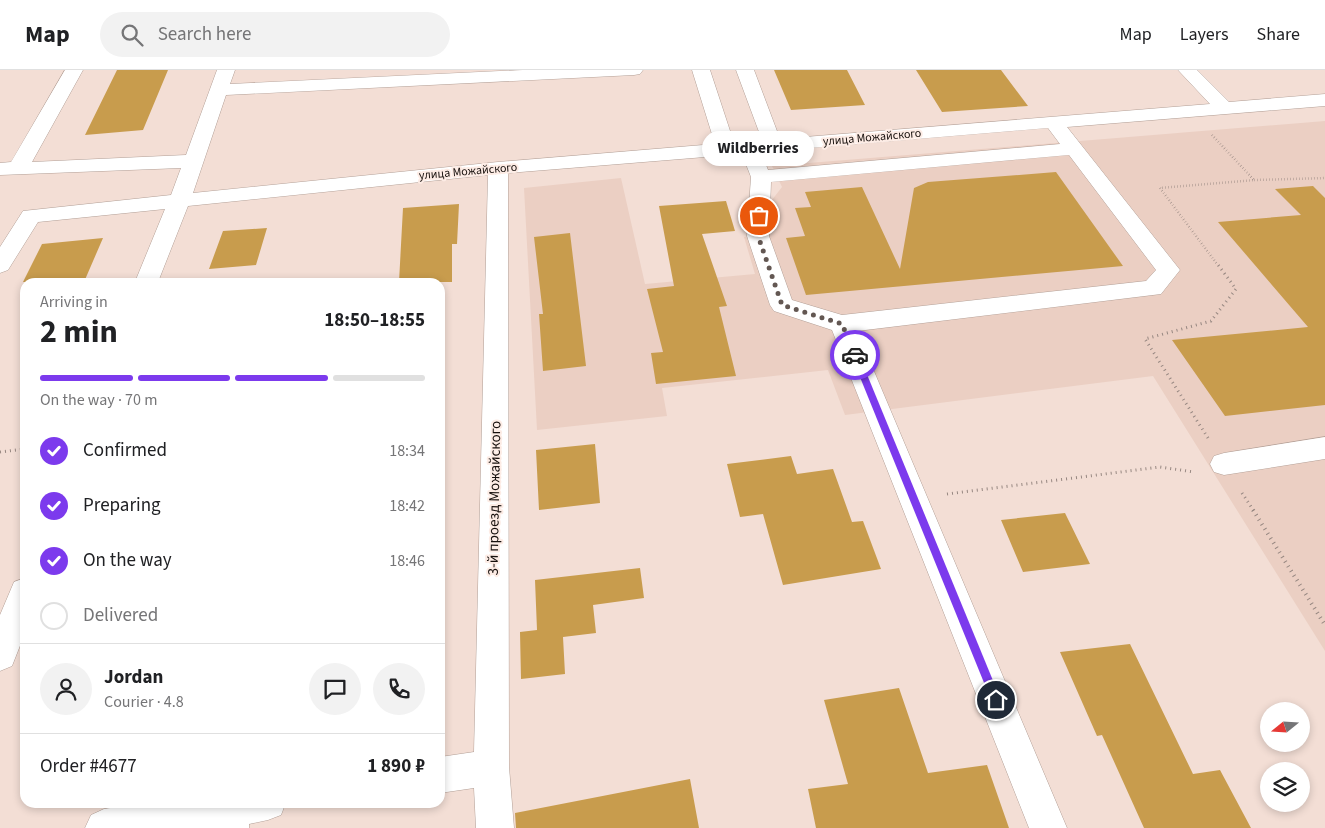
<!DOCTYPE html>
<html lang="en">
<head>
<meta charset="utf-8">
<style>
  :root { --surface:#fff; --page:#f2f2f2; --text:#202124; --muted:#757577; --line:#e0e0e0; --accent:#7c3aed }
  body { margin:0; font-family:"Source Sans 3",sans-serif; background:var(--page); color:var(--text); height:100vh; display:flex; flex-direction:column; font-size:19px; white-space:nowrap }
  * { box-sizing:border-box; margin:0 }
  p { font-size:16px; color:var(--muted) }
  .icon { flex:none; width:28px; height:28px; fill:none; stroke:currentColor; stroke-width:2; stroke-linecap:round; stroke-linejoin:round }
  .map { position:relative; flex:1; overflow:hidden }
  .sheet { position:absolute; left:20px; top:208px; width:425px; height:530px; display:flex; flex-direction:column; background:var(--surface); border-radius:15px; box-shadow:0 2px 8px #0003 }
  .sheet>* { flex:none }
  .needle { width:32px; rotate:252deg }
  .tools { position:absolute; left:1260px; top:632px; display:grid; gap:10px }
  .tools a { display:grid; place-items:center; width:50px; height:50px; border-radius:50%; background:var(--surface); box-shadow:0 2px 8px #0003; font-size:25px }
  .pin { position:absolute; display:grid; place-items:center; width:42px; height:42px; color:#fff; margin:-21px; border:2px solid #fff; border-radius:50%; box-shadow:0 1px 5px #0007 }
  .courier { position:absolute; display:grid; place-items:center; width:50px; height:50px; margin:-25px; border:4px solid #7c3aed; border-radius:50%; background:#fff; color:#222; box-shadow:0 1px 6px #0007 }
  .bubble { position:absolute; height:35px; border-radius:18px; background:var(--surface); box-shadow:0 2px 8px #0003; font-size:16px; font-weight:700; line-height:35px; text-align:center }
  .headline em { font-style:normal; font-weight:700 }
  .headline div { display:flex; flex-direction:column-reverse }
  .headline { display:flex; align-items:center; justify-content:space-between; height:85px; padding:0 20px }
  h1 { font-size:32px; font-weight:700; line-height:38px }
  .bar { display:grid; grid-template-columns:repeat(4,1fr); gap:8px 5px; align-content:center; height:60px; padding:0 20px }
  .bar i { height:6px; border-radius:4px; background:var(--line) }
  .bar .active { background:var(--accent) }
  .bar p { grid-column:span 4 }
  .line { display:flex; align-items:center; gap:12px; padding:0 20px; border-top:1px solid var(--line) }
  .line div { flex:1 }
  .round { display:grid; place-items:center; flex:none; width:52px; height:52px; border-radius:26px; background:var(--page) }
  ol { padding:0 20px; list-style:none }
  li { display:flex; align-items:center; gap:15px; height:55px }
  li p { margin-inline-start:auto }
  li .icon { padding:5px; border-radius:50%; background:var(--accent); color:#fff; stroke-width:4 }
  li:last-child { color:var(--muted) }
  li i { width:28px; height:28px; border:2px solid var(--line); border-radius:50% }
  header { display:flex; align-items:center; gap:30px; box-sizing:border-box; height:70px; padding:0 25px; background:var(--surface); border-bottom:1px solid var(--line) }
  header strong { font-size:24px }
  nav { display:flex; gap:28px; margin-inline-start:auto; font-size:18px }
  .search { width:350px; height:45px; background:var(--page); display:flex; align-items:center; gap:12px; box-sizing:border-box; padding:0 18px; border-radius:28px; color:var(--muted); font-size:19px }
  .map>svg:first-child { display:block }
  .built { fill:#ebcfc3 }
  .building { fill:#c89c4d }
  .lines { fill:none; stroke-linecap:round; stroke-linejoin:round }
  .minor-casing { stroke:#b29f96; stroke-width:1 }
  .path-far2 { stroke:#968781; stroke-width:2.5; stroke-dasharray:0.5 2.5; stroke-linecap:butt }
  .path-far1 { stroke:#968781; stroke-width:3; stroke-dasharray:1 4; stroke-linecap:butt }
  .path { stroke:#968781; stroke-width:4; stroke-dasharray:1 4.5; stroke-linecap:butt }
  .minor { fill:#fff; fill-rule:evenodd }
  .route { fill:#7c3aed }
  .done { stroke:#635752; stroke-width:5; stroke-dasharray:0 9 }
  .labels { text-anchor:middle; stroke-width:4; stroke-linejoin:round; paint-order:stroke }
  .far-street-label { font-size:12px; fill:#160f0c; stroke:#fdece5 }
  .street-label { font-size:15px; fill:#160f0c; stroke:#fdece5 }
</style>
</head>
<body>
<header>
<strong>Map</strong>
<div class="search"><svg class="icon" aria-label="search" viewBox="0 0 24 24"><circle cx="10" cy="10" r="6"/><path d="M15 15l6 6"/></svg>Search here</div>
<nav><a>Map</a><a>Layers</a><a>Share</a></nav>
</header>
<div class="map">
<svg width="1325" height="758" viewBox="0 0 1325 758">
  <rect width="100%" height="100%" fill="#f3ded5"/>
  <path class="built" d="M1325 51V581L1153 306 845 345 828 300 662 318 667 346 537 360 524 118 621 108 645 214 755 204 744 167 769 164 768 135 782 117 772 96Z"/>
  <path class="building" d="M117 0H168L143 60 85 65Z
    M774 0H847L865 35 791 40Z
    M916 0H1001L1028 36 942 42Z
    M1056 102 1123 196 806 225 786 168 805 166 795 138 811 137 805 122 862 117 900 199 914 118 928 112Z
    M1313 116 1325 128V335L1225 346 1172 270 1308 257 1218 152 1301 145 1275 119Z
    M726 131 735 161 702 164 727 236 719 237 736 306 656 314 651 283 663 282 647 219 674 216 659 136Z
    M459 134 457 174H452V212H399L403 138Z
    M267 158 256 195 209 199 223 161Z
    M570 163 586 296 543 301 539 244H543L534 167Z
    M103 168 84 212H23L42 174Z
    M595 374 600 433 539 440 536 380Z
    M791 386 797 404 833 399 852 452 863 451 881 499 783 515 763 444 740 447 727 394Z
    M1065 443 1090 494 1023 502 1001 450Z
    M640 498 644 528 593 535 596 563 563 567 565 604 521 609 520 562 537 560 535 510Z
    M1130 574 1193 704 1220 700 1251 758H1144L1102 665 1097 666 1060 582Z
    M899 618 928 703 987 695 1009 758H816L808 719 848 714 824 630Z
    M690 709 699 758H516L515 743Z"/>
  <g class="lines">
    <g class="minor-casing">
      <path id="minor" d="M65 0H83L32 92 186 85 217 0H235L230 14 523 0H643L640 4 634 5 226 25 193 123 498 92 715 74 692 0H710L734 73 762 70 736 0H754L780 69 1210 34 1178 0H1197L1229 32 1325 24V36L1067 57 1180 200 1161 224 857 261 1067 758H1029L832 260 774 241 770 235 747 166 751 107 742 84 508 103 509 697 514 758H476L474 718 440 723V687L474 682 488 105 188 136 158 212H135L165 139 38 152 8 200 0 203V177L23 141 171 125 181 98 0 105V93L11 92ZM1048 58 1060 74 768 100 761 82ZM1069 85 1156 200 1146 211 842 245 792 230 769 166 771 112Z
        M1325 367V389L1224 405 1214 402 1210 394 1214 386 1224 383Z
        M25 508V563L12 596 0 601V545L14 512Z
        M149 732H286L281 745 268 750 249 754V758H85L91 745 104 739Z"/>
    </g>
    <path class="path-far2" d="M1212 65 1254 110 1160 118 1217 194
      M1254 110 1325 108"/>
    <path class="path-far1" d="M1208 368 1145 269 1211 251 1236 219 1216 192
      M0 382 25 379
      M1242 423 1254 441
      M947 424 1160 397 1194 402"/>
    <path class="path" d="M1253 440 1325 555"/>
    <use href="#minor" class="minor"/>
  </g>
  <path class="route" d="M855 282 859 285 1001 630 996 635 991 630 851 285Z"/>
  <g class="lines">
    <path class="done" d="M759 146 758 166 782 235 842 254 855 285"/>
  </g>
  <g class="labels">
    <g class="far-street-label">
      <text transform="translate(872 67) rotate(-5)" y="4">улица Можайского</text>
      <text transform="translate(468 101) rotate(-5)" y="4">улица Можайского</text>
    </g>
    <g class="street-label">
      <text transform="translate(494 428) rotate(-89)" y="5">3-й проезд Можайского</text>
    </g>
  </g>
</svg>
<div class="tools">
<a><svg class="needle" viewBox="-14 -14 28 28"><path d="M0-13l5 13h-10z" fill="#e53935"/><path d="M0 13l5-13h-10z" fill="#757577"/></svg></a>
<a><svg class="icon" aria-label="layers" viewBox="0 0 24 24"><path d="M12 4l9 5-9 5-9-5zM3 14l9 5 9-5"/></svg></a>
</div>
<div class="pin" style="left:759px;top:146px;background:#ea580c"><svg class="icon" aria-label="bag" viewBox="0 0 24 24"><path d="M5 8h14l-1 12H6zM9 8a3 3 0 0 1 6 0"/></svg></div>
<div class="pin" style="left:996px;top:630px;background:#1f2937"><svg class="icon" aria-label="home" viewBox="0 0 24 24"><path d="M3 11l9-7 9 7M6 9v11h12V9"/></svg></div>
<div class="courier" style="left:855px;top:285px"><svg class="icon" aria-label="car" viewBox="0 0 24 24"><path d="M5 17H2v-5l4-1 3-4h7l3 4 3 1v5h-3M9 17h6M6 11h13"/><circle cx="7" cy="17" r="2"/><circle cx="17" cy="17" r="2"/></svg></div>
<div class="bubble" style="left:702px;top:61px;width:112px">Wildberries</div>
<section class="sheet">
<div class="headline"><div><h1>2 min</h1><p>Arriving in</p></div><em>18:50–18:55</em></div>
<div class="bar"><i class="active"></i><i class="active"></i><i class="active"></i><i></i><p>On the way · 70 m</p></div>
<ol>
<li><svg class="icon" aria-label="check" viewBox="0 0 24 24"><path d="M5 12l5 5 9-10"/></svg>Confirmed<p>18:34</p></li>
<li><svg class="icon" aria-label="check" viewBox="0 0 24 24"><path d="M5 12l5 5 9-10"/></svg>Preparing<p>18:42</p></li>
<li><svg class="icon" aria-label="check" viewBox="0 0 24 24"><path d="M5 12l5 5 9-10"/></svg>On the way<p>18:46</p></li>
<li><i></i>Delivered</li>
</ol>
<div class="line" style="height:90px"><a class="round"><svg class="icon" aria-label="person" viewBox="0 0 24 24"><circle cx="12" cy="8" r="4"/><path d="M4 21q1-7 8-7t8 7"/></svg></a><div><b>Jordan</b><p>Courier · 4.8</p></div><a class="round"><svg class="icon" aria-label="chat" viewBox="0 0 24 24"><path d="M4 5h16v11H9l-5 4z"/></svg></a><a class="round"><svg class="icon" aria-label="phone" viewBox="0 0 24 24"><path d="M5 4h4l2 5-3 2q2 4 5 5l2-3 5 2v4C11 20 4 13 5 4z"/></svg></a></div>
<div class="line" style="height:65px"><div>Order #4677</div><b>1 890 ₽</b></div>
</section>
</div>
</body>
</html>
